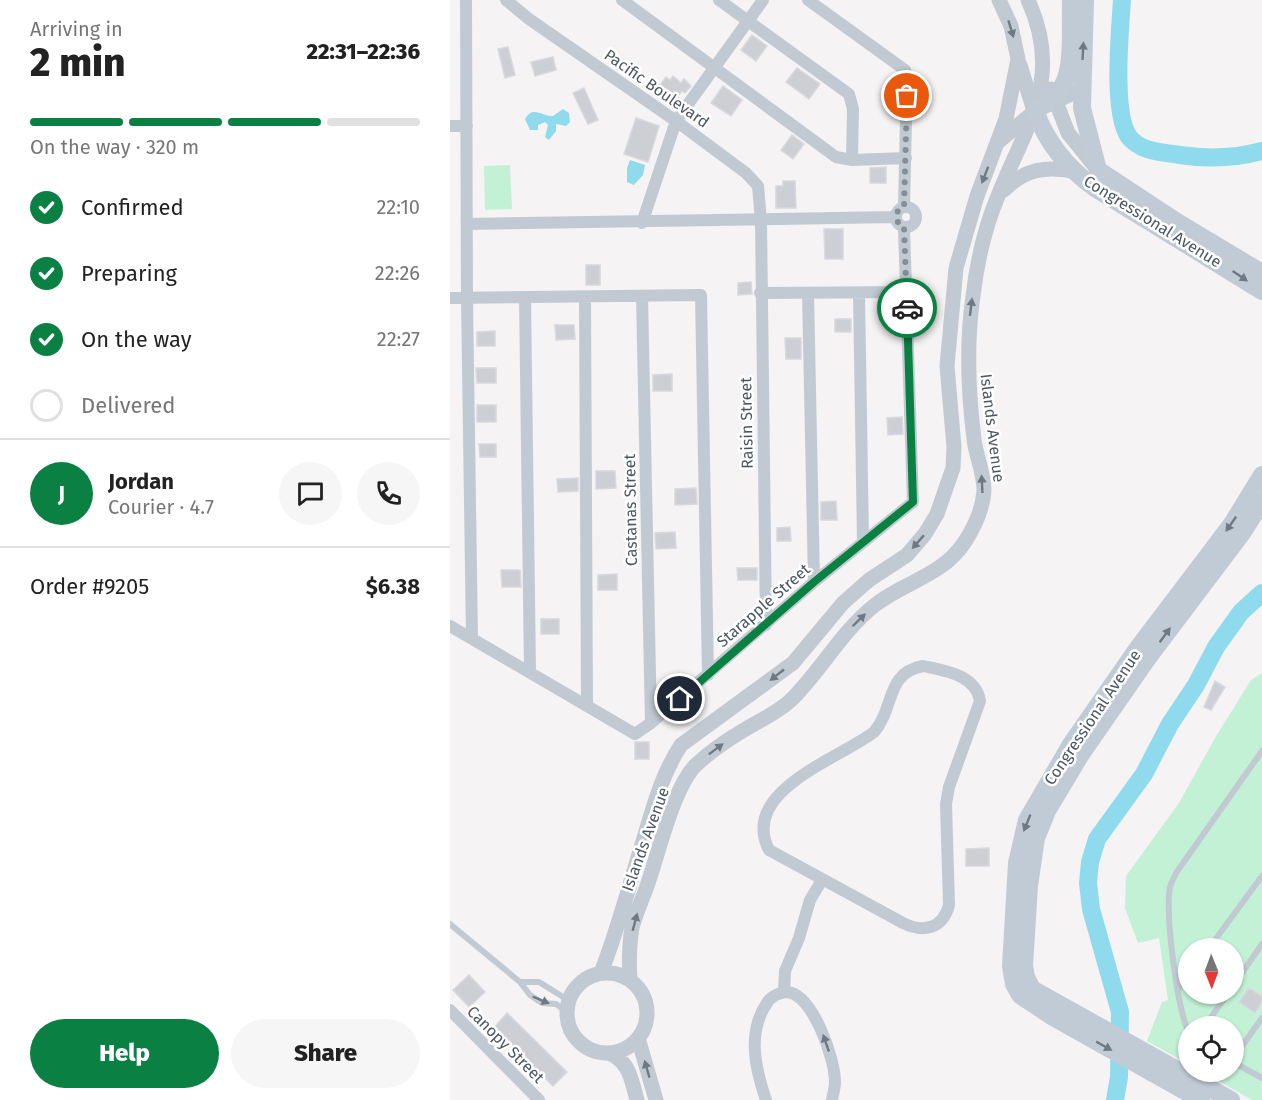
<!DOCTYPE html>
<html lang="en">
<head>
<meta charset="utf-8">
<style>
  :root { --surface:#fff; --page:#f6f6f6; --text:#222; --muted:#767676; --line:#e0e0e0; --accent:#0b8043 }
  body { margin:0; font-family:"Fira Sans",sans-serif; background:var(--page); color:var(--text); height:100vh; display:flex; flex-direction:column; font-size:22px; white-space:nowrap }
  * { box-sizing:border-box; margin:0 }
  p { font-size:20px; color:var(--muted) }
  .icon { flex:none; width:33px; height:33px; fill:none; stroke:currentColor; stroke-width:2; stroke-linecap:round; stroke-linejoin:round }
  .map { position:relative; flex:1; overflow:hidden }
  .side { display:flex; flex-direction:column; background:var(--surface); width:450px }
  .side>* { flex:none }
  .needle { width:39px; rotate:179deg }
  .fabs { position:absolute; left:728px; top:938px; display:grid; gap:12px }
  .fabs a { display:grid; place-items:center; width:66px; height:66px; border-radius:50%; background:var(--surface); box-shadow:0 2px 4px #0004; font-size:30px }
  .pin { position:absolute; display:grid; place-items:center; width:51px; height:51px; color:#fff; margin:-26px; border:3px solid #fff; border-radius:50%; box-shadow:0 2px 6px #0007 }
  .courier { position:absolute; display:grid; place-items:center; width:60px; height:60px; margin:-30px; border:4px solid #0b8043; border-radius:50%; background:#fff; color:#222; box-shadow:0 2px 8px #0007 }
  .summary em { font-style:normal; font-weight:800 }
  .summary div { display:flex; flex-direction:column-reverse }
  .summary { display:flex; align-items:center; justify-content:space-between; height:102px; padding:0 30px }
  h1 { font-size:39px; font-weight:800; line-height:45px }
  .bar { display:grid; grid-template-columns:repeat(4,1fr); gap:9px 6px; align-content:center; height:72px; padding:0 30px }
  .bar i { height:8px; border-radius:4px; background:var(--line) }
  .bar .current { background:var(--accent) }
  .bar p { grid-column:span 4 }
  .line { display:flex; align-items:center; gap:15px; padding:0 30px; border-top:2px solid var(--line) }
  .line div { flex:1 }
  .round { display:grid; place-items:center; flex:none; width:63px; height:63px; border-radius:32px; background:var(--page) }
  ol { padding:0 30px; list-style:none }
  li { display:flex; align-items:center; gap:18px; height:66px }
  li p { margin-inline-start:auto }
  li .icon { padding:6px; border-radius:50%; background:var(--accent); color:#fff; stroke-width:4 }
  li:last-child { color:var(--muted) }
  li i { width:33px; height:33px; border:3px solid var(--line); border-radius:50% }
  .button { display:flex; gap:12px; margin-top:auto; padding:12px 30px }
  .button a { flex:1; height:69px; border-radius:36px; background:var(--accent); color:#fff; font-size:24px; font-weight:800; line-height:69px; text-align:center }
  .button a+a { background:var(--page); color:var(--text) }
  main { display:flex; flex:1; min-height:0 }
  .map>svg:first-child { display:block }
  .green { fill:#c3f1d5; fill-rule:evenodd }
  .water { fill:#90daee }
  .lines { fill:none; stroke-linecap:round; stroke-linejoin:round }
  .river { stroke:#90daee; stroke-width:18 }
  .building { fill:#cdcfd5; stroke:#d7d9de; stroke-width:1.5 }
  .service { stroke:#c1cad2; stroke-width:6 }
  .minor { stroke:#c1cad2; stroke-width:12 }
  .tertiary { stroke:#c1cad2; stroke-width:15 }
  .secondary { stroke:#c1cbd6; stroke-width:18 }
  .oneway { fill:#6e7983 }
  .oneway2 { fill:#6e7984 }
  .done { stroke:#868d94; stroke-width:6; stroke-dasharray:0 10.8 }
  .route { stroke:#0b8043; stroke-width:8 }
  .labels { text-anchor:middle; stroke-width:5; stroke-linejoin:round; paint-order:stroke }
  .street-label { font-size:16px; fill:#4a5661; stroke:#fff }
</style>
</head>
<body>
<main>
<section class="side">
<div class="summary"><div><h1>2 min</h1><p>Arriving in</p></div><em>22:31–22:36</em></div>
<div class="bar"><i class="current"></i><i class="current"></i><i class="current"></i><i></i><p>On the way · 320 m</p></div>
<ol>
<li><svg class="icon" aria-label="check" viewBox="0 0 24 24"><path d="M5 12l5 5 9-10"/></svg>Confirmed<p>22:10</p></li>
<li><svg class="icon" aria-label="check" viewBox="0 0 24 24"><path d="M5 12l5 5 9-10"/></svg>Preparing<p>22:26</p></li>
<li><svg class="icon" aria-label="check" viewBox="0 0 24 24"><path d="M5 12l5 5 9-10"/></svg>On the way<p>22:27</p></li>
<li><i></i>Delivered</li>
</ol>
<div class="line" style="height:108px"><b class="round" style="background:var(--accent);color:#fff">J</b><div><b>Jordan</b><p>Courier · 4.7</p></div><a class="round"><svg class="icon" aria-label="chat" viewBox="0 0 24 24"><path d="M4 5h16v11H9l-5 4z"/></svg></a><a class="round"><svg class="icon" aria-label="phone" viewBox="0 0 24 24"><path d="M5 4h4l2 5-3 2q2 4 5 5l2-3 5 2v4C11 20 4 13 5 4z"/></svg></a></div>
<div class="line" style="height:78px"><div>Order #9205</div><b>$6.38</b></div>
<div class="button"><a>Help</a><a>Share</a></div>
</section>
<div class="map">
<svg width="812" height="1100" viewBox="0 0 812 1100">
  <rect width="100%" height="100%" fill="#f5f3f3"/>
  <path class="green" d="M60 165 62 209 35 210 34 166Z
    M812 673V1100H802L751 1071H783V1026H738V1064L697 1041 712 1002 718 1000 709 938 688 943 675 908 676 876 729 803 765 738 801 680ZM738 948H783V993H738Z"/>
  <path class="water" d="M113 109 119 113 120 122 116 126 106 124V131L99 140 95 137 98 125 95 122 88 125V130H80L75 119C83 105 91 116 103 116Z
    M180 160 195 165 193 175 184 185 177 182V168Z"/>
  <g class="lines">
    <path class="river" d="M672 0C670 31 662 113 679 137 691 152 712 152 730 155 756 159 786 158 812 151
      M665 1100 669 1077 670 1012 641 909 638 883 640 862 647 839 694 774 720 724 746 685 766 647 791 612 812 593"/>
  </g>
  <path class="building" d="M302 35 317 46 306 61 291 50Z
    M58 47 65 75 55 78 48 49Z
    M103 57 106 70 85 76 81 62Z
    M347 68 370 84 359 99 336 82Z
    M223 76 231 83 234 79 241 86 235 93 232 91 223 103 213 97 212 92 207 89 216 77 220 80Z
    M273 86 292 100 281 116 261 103Z
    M134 88 148 120 138 124 123 93Z
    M465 90H480V105L465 106Z
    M186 118 209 126 198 162 174 154Z
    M342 135 354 144 343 159 331 150Z
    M436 167V183H420V168Z
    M333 181H345L346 208H326V186H333Z
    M374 229H393V259H375Z
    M136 265H150V285H136Z
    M301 282 302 294 288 295V283Z
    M385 319H401V332H385Z
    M105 325H124L125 339 106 340Z
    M45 331V346H27V332Z
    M335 338H351V359H336Z
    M26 368H46V383H27Z
    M222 374V391H203V375Z
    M27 405H46V422H27Z
    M452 417 453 434 438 435 437 418Z
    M29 444H46V457H30Z
    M146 471H165L166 488 146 489Z
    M128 478V491L108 492 107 479Z
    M246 488 247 504 225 505V489Z
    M386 501 387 520H371V502Z
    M340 527 341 541H327V528Z
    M225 532 226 548 206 549 205 533Z
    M287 568H307V580H288Z
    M51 570H70L71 587H52Z
    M167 574V590H148V575Z
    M91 619H109V634H91Z
    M765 681 775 687 761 710 754 707Z
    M185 742H199V759H185Z
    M539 848V866H516V849Z
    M19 975 35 992 19 1007 3 990Z
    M799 988 812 996V1002L805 1013 789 1002Z
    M57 1013 117 1072 103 1086 57 1042 55 1044 41 1031Z"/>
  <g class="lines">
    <path class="service" d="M0 924 70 982 80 995 92 1003 106 1004 116 1011
      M759 948 812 876
      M70 982H89L118 1000
      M783 986 812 944
      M728 989 738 976
      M755 1026 778 993
      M738 1031C727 1005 715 915 720 887 721 882 724 878 726 873L812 751
      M783 1059 812 1018
      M783 1062 812 1078"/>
    <path class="minor" d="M16 0 17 298 22 639
      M56 0 79 19 226 121 296 173 308 186 311 221 316 625
      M172 0 386 157 402 160 456 158
      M269 0 399 94 403 109 402 160
      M358 0 455 70 457 76 454 207
      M0 126H17
      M446 217a10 10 0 1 1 20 0a10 10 0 1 1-20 0Z
      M192 223 226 121 313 0
      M17 224 446 217
      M310 293 456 292
      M358 293 364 582
      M409 293 413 541
      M192 296 201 723
      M75 297 80 671
      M135 297 137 705
      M0 298 251 295 258 675
      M0 626 185 734 201 723 364 582 463 502 454 227
      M473 666C496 671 526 675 530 701L499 787 496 804 499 905C493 929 473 933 453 923L319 850C289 791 389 759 424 732 445 708 435 673 473 666Z
      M334 992 335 971 349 938 360 900 372 880
      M0 1010 89 1100
      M316 1100C305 1068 297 1032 317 1003 320 997 330 992 337 992 363 994 385 1059 385 1082 385 1088 383 1094 382 1100"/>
    <path class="tertiary" d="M570 65 584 111
      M601 89 618 133 648 170
      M548 142 585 111 632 89
      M554 190C575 169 595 166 623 171
      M151 973C168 929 180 883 194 838 204 805 212 774 231 745L343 663 393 603 419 580 457 555 475 534 487 514 503 468 504 447 497 366 506 268 527 196 556 119 568 59 561 26 549 0
      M117 1013a40 40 0 1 1 80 0a40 40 0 1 1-80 0Z
      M180 980C179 963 179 945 182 928 186 912 194 896 199 880 209 851 225 783 247 764 263 749 280 738 299 727 313 719 330 711 342 699 372 669 391 632 425 605 454 582 492 576 514 543 524 528 533 508 534 490 534 473 526 456 524 439 518 391 516 344 523 296 527 262 535 227 548 196 576 125 614 79 578 0
      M188 1038 206 1100
      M159 1053C180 1062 181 1079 187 1100"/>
    <path class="secondary" d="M621 0C620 23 624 66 613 85 606 96 595 104 585 111 597 143 617 168 645 188L812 291
      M635 0 632 108 648 170 727 222 812 273
      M751 1100 603 1017 570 995 564 984 561 966 567 863 577 820 620 746 688 648 782 524 812 475
      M781 1100 582 989 576 977 574 966 579 886 586 838 597 811 631 754 697 659 792 533 812 502"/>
  </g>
  <defs><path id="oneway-solid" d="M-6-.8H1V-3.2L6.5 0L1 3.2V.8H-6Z" transform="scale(1.5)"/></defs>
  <g class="oneway">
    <use href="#oneway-solid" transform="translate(561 29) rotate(73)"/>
    <use href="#oneway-solid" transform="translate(535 175) rotate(111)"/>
    <use href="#oneway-solid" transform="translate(521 307) rotate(-83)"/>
    <use href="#oneway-solid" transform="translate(532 484) rotate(-93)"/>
    <use href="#oneway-solid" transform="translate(468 542) rotate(131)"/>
    <use href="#oneway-solid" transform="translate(409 620) rotate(-44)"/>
    <use href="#oneway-solid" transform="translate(327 675) rotate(142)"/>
    <use href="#oneway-solid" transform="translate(266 749) rotate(-37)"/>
    <use href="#oneway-solid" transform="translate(185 922) rotate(-75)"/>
    <use href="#oneway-solid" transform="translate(91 1000) rotate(23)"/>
    <use href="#oneway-solid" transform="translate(376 1043) rotate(-109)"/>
    <use href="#oneway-solid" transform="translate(197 1069) rotate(-106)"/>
  </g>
  <g class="oneway2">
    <use href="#oneway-solid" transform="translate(633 51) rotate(-87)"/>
    <use href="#oneway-solid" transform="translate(790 276) rotate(34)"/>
    <use href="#oneway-solid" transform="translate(781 524) rotate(125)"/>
    <use href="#oneway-solid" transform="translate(715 635) rotate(-54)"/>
    <use href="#oneway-solid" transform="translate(577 823) rotate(112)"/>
    <use href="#oneway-solid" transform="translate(654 1046) rotate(29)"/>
  </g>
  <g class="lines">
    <path class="done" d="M457 96 454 207 447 212 448 223 454 227 457 308"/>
    <path class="route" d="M230 699 364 582 463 502 457 308"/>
  </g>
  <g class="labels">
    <g class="street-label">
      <text transform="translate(207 88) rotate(35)" y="6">Pacific Boulevard</text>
      <text transform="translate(703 221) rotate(32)" y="6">Congressional Avenue</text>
      <text transform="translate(296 423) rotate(-91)" y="6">Raisin Street</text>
      <text transform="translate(543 428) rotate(83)" y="6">Islands Avenue</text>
      <text transform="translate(180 510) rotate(-91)" y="6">Castanas Street</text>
      <text transform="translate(313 605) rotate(-41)" y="6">Starapple Street</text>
      <text transform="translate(642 717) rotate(-56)" y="6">Congressional Avenue</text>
      <text transform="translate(195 839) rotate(-70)" y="6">Islands Avenue</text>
      <text transform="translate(56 1044) rotate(45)" y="6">Canopy Street</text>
    </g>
  </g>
</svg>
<div class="fabs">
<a><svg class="needle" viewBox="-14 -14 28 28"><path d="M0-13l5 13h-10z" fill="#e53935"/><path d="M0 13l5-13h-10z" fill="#767676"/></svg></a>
<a><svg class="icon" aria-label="locate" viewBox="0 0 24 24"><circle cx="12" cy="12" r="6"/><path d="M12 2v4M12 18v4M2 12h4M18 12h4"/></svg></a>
</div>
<div class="pin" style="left:457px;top:96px;background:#ea580c"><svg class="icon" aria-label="bag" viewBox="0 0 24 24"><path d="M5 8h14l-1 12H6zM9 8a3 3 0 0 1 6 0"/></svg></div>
<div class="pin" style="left:230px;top:699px;background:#1f2937"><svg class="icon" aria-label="home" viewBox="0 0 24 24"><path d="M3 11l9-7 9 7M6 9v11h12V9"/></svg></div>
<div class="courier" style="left:457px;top:308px"><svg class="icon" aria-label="car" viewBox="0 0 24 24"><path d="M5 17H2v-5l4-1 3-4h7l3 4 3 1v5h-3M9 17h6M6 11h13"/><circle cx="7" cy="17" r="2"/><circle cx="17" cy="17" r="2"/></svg></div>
</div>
</main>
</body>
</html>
